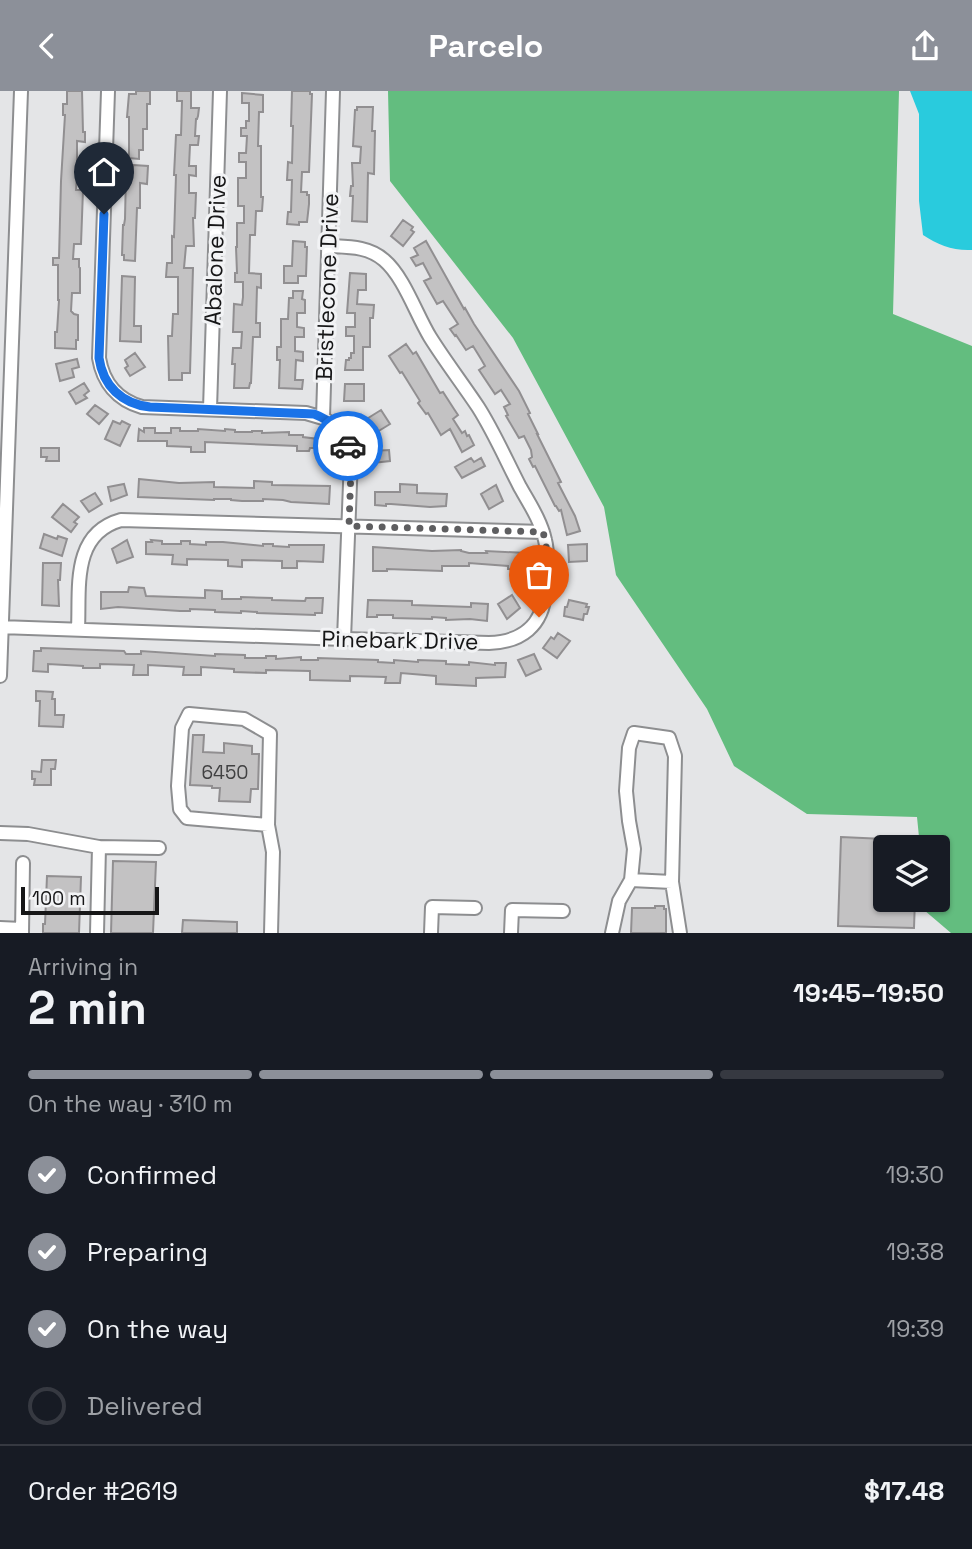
<!DOCTYPE html>
<html lang="en">
<head>
<meta charset="utf-8">
<style>
  :root { --surface:#171b24; --page:#20242c; --text:#f1f3f6; --muted:#9ea1a6; --line:#363941; --accent:#8c9099 }
  body { margin:0; font-family:"Space Grotesk",sans-serif; background:var(--page); color:var(--text); height:100vh; display:flex; flex-direction:column; font-size:26px; white-space:nowrap }
  * { box-sizing:border-box; margin:0 }
  p { font-size:23px; color:var(--muted) }
  .icon { flex:none; width:38px; height:38px; fill:none; stroke:currentColor; stroke-width:2; stroke-linecap:round; stroke-linejoin:round }
  .map { position:relative; height:842px; overflow:hidden }
  .drawer { display:flex; flex-direction:column; background:var(--surface); flex:1 }
  .drawer>* { flex:none }
  .buttons { position:absolute; left:873px; top:744px; display:grid; gap:14px }
  .buttons a { display:grid; place-items:center; width:77px; height:77px; border-radius:7px; background:var(--surface); box-shadow:0 2px 5px #0004; font-size:35px }
  .scale { position:absolute; left:21px; bottom:18px; width:138px; box-sizing:border-box; padding-left:7px; border:4px solid #161617; border-top:0; font-size:19px; line-height:24px; white-space:nowrap; color:#161617; -webkit-text-stroke:5px #f2f3f5; paint-order:stroke }
  .pin { position:absolute; display:grid; place-items:center; width:60px; height:60px; color:#fff; margin:-72px -30px; border-radius:50% 50% 50% 0; rotate:-45deg; box-shadow:0 0 7px #0007 }
  .pin .icon { rotate:45deg }
  .courier { position:absolute; display:grid; place-items:center; width:70px; height:70px; margin:-35px; border:5px solid #1a73e8; border-radius:50%; background:#fff; color:#222; box-shadow:0 2px 9px #0007 }
  .overview em { font-style:normal; font-weight:700 }
  .overview div { display:flex; flex-direction:column-reverse }
  .overview { display:flex; align-items:center; justify-content:space-between; height:119px; padding:0 28px }
  h1 { font-size:46px; font-weight:700; line-height:52px }
  .bar { display:grid; grid-template-columns:repeat(4,1fr); gap:10px 7px; align-content:center; height:84px; padding:0 28px }
  .bar i { height:9px; border-radius:5px; background:var(--line) }
  .bar .active { background:var(--accent) }
  .bar p { grid-column:span 4 }
  .line { display:flex; align-items:center; gap:18px; padding:0 28px; border-top:2px solid var(--line) }
  .line div { flex:1 }
  ol { padding:0 28px; list-style:none }
  li { display:flex; align-items:center; gap:21px; height:77px }
  li p { margin-inline-start:auto }
  li .icon { padding:7px; border-radius:50%; background:var(--accent); color:#fff; stroke-width:4 }
  li:last-child { color:var(--muted) }
  li i { width:38px; height:38px; border:4px solid var(--line); border-radius:50% }
  header { display:flex; justify-content:space-between; align-items:center; height:91px; padding:0 28px; background:var(--accent); color:#fff; font-size:32px; font-weight:700 }
  .map>svg:first-child { display:block }
  .forest { fill:#63bd7f }
  .water { fill:#29cbdd }
  .building { fill:#c3c2c3; stroke:#918f91; stroke-width:2 }
  .lines { fill:none; stroke-linecap:round; stroke-linejoin:round }
  .minor-casing { stroke:#8d8e90; stroke-width:16 }
  .minor { stroke:#fff; stroke-width:12 }
  .done { stroke:#5e5e60; stroke-width:7; stroke-dasharray:0 12.6 }
  .route { stroke:#1a73e8; stroke-width:9 }
  .labels { text-anchor:middle; stroke-width:6; stroke-linejoin:round; paint-order:stroke }
  .number-label { font-size:19px; fill:#414142 }
  .street-label { font-size:23px; fill:#161617; stroke:#f2f3f5 }
</style>
</head>
<body>
<header><svg class="icon" aria-label="back" viewBox="0 0 24 24"><path d="M15 5l-7 7 7 7"/></svg>Parcelo<svg class="icon" aria-label="share" viewBox="0 0 24 24"><path d="M12 15V3M7 8l5-5 5 5M5 13v7h14v-7"/></svg></header>
<div class="map">
<svg width="972" height="842" viewBox="0 0 972 842">
  <rect width="100%" height="100%" fill="#e4e5e7"/>
  <path class="forest" d="M388 0H899L893 223 972 255V842H951L924 819V809L938 808V756H920L917 726 807 723 734 675 707 618 616 484 604 416 513 247 390 90Z"/>
  <path class="water" d="M910 0H972V159C953 160 938 154 923 144L919 110V23Z"/>
  <path class="building" d="M67 0H82L83 41H85V51L77 50V75H83V84H77L76 99H83L81 153H74L73 168H79V176L80 177V202H72L71 220 74 223 78 224V249H76V258L55 257V241H57L59 209H58V174H53V167H59L61 90 65 24H63V13H67Z
    M136 0H150V13H147V38H143V59H139V68L129 67V26H127L129 3H136Z
    M177 0H191V17H199L198 25 197 28H196L195 45H199L198 54H190L189 75H196V85L189 84V102H196L195 127H193L194 155H186L184 177H193L190 282H182V289H169L168 245H172L173 223H178V186H166L167 172H172V145L174 146 176 84H174L176 44H181L182 10H177Z
    M292 0H310V3H312L309 81H302L301 101H307V104H309V113L307 131H299V134L287 133 288 121H291L292 89H287L288 71 292 72 293 35H291Z
    M242 2 263 4V21H259L258 55H261V106H263L262 120H256L255 144H250L249 182 261 183V197L257 196 256 232H260V246H253L251 292H250L249 297H234L235 273H232L233 257H241L242 241H233L234 213 242 214 243 206V191H235V182H237L236 156H237V132H244V115H238V87H246V71H239V62H246L247 45H241V37H246V30H249V12H242Z
    M357 16H373L372 40H375L374 83 368 82 367 131 352 130 353 105H350L351 95H353L352 72H360L361 56 353 55 355 19H357Z
    M133 74 148 75 147 93 140 92V117H137L135 170 124 169V164H122L123 134H124L125 128 126 82H133Z
    M403 129 413 136 411 139 414 141 403 155 391 145Z
    M293 150 305 151V156H307L306 185H298V192H284V175H292Z
    M426 150 464 218 465 217 474 233 519 300 530 322 528 323 538 343H537L561 391 558 392 575 425 580 440 567 444 561 419 559 420 556 415H555L535 375 533 376 529 368 532 366 531 359 524 345 519 347 506 325 508 324 504 316 510 313 501 299 495 303 479 279 485 275 481 268 473 255 466 259 456 244 455 245 450 238 458 233 443 210 437 213 424 190 431 187 423 172 416 175 411 167 418 164 414 157Z
    M350 182 366 183V199H358L357 213 374 214 373 227H370V256H363V279H345L346 269H349V267H351V262H354V245H346V236H355V222H347Z
    M122 185 135 186 134 235H141V251L120 250Z
    M293 200H303L302 208 305 209V222H297V236L304 237V246H295V260L303 261V270L296 269 295 289H303L302 298 279 297 280 269H277V256H281V228H288L289 207H293Z
    M406 253 413 263 416 261 440 302 443 301 454 318 458 324 453 328 462 342 465 340 467 345 469 344 474 354 462 361 450 338 441 344 428 322 426 323 418 312 420 310 402 281 400 282 389 265Z
    M135 262 145 276 130 285 125 277 128 275 125 269Z
    M77 268 79 276 72 278 74 286 60 290 56 273Z
    M84 292 89 300 84 304 87 307 76 313 69 301Z
    M345 293H364V310H344Z
    M95 314 108 323 99 333 87 323Z
    M381 319 390 333 369 346 364 338 369 335 365 329Z
    M113 330 120 333 122 330 130 334 120 355 105 348Z
    M144 337H155V342H171V337H180V340H198V338L225 340V338L235 339V341H252V340H262V342L289 341V344H303V346L318 348V357H310L309 360H297V355L205 351V361H191V356L167 355V350H138L139 338 144 341Z
    M41 357H59V370H46L47 366H41Z
    M389 359 390 370 373 372 372 360Z
    M471 367 474 371 481 367 485 375 462 387 455 376Z
    M139 388 179 392 214 391V396L254 397V390L272 391V394L330 395 329 413 291 411 283 409 263 408V410H242L231 409V408H214V409L138 406Z
    M124 393 127 404 111 410 108 396Z
    M400 393 417 394V402L447 403 446 415 430 416 391 413H386V415L375 414V401H400Z
    M496 394 503 410 489 418 481 403Z
    M95 402 102 413 89 421 81 410Z
    M63 413 79 426 74 431 77 433 71 441 52 426Z
    M44 443 57 448 58 445 67 448 62 465 40 457Z
    M127 449 133 466 117 472 112 458Z
    M151 449 162 450V453H181V450H190V453L206 454V451H223L263 455V453H273V455L289 456V454H324L323 471 297 470V477H282V470L242 469V476L228 475V469L187 468V474L172 473 173 464 146 463V451H152Z
    M587 453V470L569 471 568 454Z
    M373 456 432 460 461 459V460L469 462H487L486 460 526 462 525 479 508 478V475L469 472V475H442V480L387 478V480H373Z
    M43 472H61L60 489H58L59 515 42 514Z
    M129 496 144 497 146 505 205 507V499L222 500V508H241V506L272 507V509L305 510 306 507H323L322 522H315V524L257 522V521L241 520V522L215 521V519L190 518V520H180L118 516 101 518V501H128Z
    M512 504 520 517 507 528 498 513Z
    M368 509 412 510V514L471 516V512L488 513 487 530 470 528 446 529V527L432 526V528L393 527V524H377V526H367Z
    M569 509 587 513 586 516H589L587 523H584L583 529 564 525 565 516H567Z
    M558 542 570 550 557 567 543 557 551 546 554 548Z
    M41 557 124 560 126 563H141V560L215 565V563L245 564V567H266V565H276V568L301 566V569H318V567L378 569V571L394 572V569L418 571V569L446 570V573L469 574V571L495 574V572H506L505 586 476 587V595L436 593V585L401 582 400 592H385L386 586 350 585V590L310 589V580L266 579V582L234 581V578L201 576V584H183L184 576 148 574V584H133L134 574 100 573V577H83V575L48 573V581L33 580 34 560H41Z
    M534 563 541 578 526 585 518 569Z
    M36 600 53 601 52 608H55V624H64L63 636 39 635 40 610H36Z
    M193 644H204L203 661 224 662V652L252 655V663H259L258 698H251L250 711 219 710 220 697H212V695L190 694Z
    M42 669H56L55 678H51V694H34L35 688H32V680L41 681Z
    M841 746 928 750V756H886V808H915L914 837 838 835Z
    M113 770 156 771 153 842H111Z
    M47 785 81 786 79 842H43V833H45Z
    M655 815H664V818H666V842H631L632 817H655Z
    M183 829 237 831V842H182Z"/>
  <g class="lines">
    <g class="minor-casing">
      <path id="minor" d="M108 0 99 267C103 291 117 309 142 316L306 322 323 327
        M333 0 323 327C338 336 349 349 351 367L344 548
        M210 318 220 0
        M0 536 344 548 489 552C521 551 543 535 545 501 546 484 549 465 545 449 541 430 529 412 520 396 506 369 494 341 478 316 462 292 445 270 430 246 416 223 404 186 384 169 368 155 348 156 329 155
        M78 538C80 497 71 443 121 429L543 441
        M0 585 21 0
        M268 734 187 727 180 718 178 695 182 637 189 623 244 628 270 643 268 734 273 761 271 842
        M0 742 28 743 99 756 97 842
        M99 756 159 757
        M672 791 680 842
        M0 837 22 838
        M22 842 23 772
        M431 842 432 816 475 817
        M511 842 512 819 563 820
        M612 842 619 810 631 789 634 758 629 730 626 700 629 657 634 642 669 647 675 665 672 791 631 789"/>
    </g>
    <use href="#minor" class="minor"/>
  </g>
  <g class="lines">
    <path class="done" d="M348 355 351 377 349 435 543 441C550 464 549 504 539 526"/>
    <path class="route" d="M104 123 99 267C103 295 122 313 150 316L314 323C330 329 341 339 348 355"/>
  </g>
  <g class="labels">
    <g class="number-label">
      <text x="225" y="688">6450</text>
    </g>
    <g class="street-label">
      <text transform="translate(215 159) rotate(-88)" y="8">Abalone Drive</text>
      <text transform="translate(327 196) rotate(-88)" y="8">Bristlecone Drive</text>
      <text transform="translate(400 549) rotate(1)" y="8">Pinebark Drive</text>
    </g>
  </g>
</svg>
<div class="buttons">
<a><svg class="icon" aria-label="layers" viewBox="0 0 24 24"><path d="M12 4l9 5-9 5-9-5zM3 14l9 5 9-5"/></svg></a>
</div>
<div class="scale">100 m</div>
<div class="pin" style="left:539px;top:526px;background:#ea580c"><svg class="icon" aria-label="bag" viewBox="0 0 24 24"><path d="M5 8h14l-1 12H6zM9 8a3 3 0 0 1 6 0"/></svg></div>
<div class="pin" style="left:104px;top:123px;background:#1f2937"><svg class="icon" aria-label="home" viewBox="0 0 24 24"><path d="M3 11l9-7 9 7M6 9v11h12V9"/></svg></div>
<div class="courier" style="left:348px;top:355px"><svg class="icon" aria-label="car" viewBox="0 0 24 24"><path d="M5 17H2v-5l4-1 3-4h7l3 4 3 1v5h-3M9 17h6M6 11h13"/><circle cx="7" cy="17" r="2"/><circle cx="17" cy="17" r="2"/></svg></div>
</div>
<section class="drawer">
<div class="overview"><div><h1>2 min</h1><p>Arriving in</p></div><em>19:45–19:50</em></div>
<div class="bar"><i class="active"></i><i class="active"></i><i class="active"></i><i></i><p>On the way · 310 m</p></div>
<ol>
<li><svg class="icon" aria-label="check" viewBox="0 0 24 24"><path d="M5 12l5 5 9-10"/></svg>Confirmed<p>19:30</p></li>
<li><svg class="icon" aria-label="check" viewBox="0 0 24 24"><path d="M5 12l5 5 9-10"/></svg>Preparing<p>19:38</p></li>
<li><svg class="icon" aria-label="check" viewBox="0 0 24 24"><path d="M5 12l5 5 9-10"/></svg>On the way<p>19:39</p></li>
<li><i></i>Delivered</li>
</ol>
<div class="line" style="height:91px"><div>Order #2619</div><b>$17.48</b></div>
</section>
</body>
</html>
